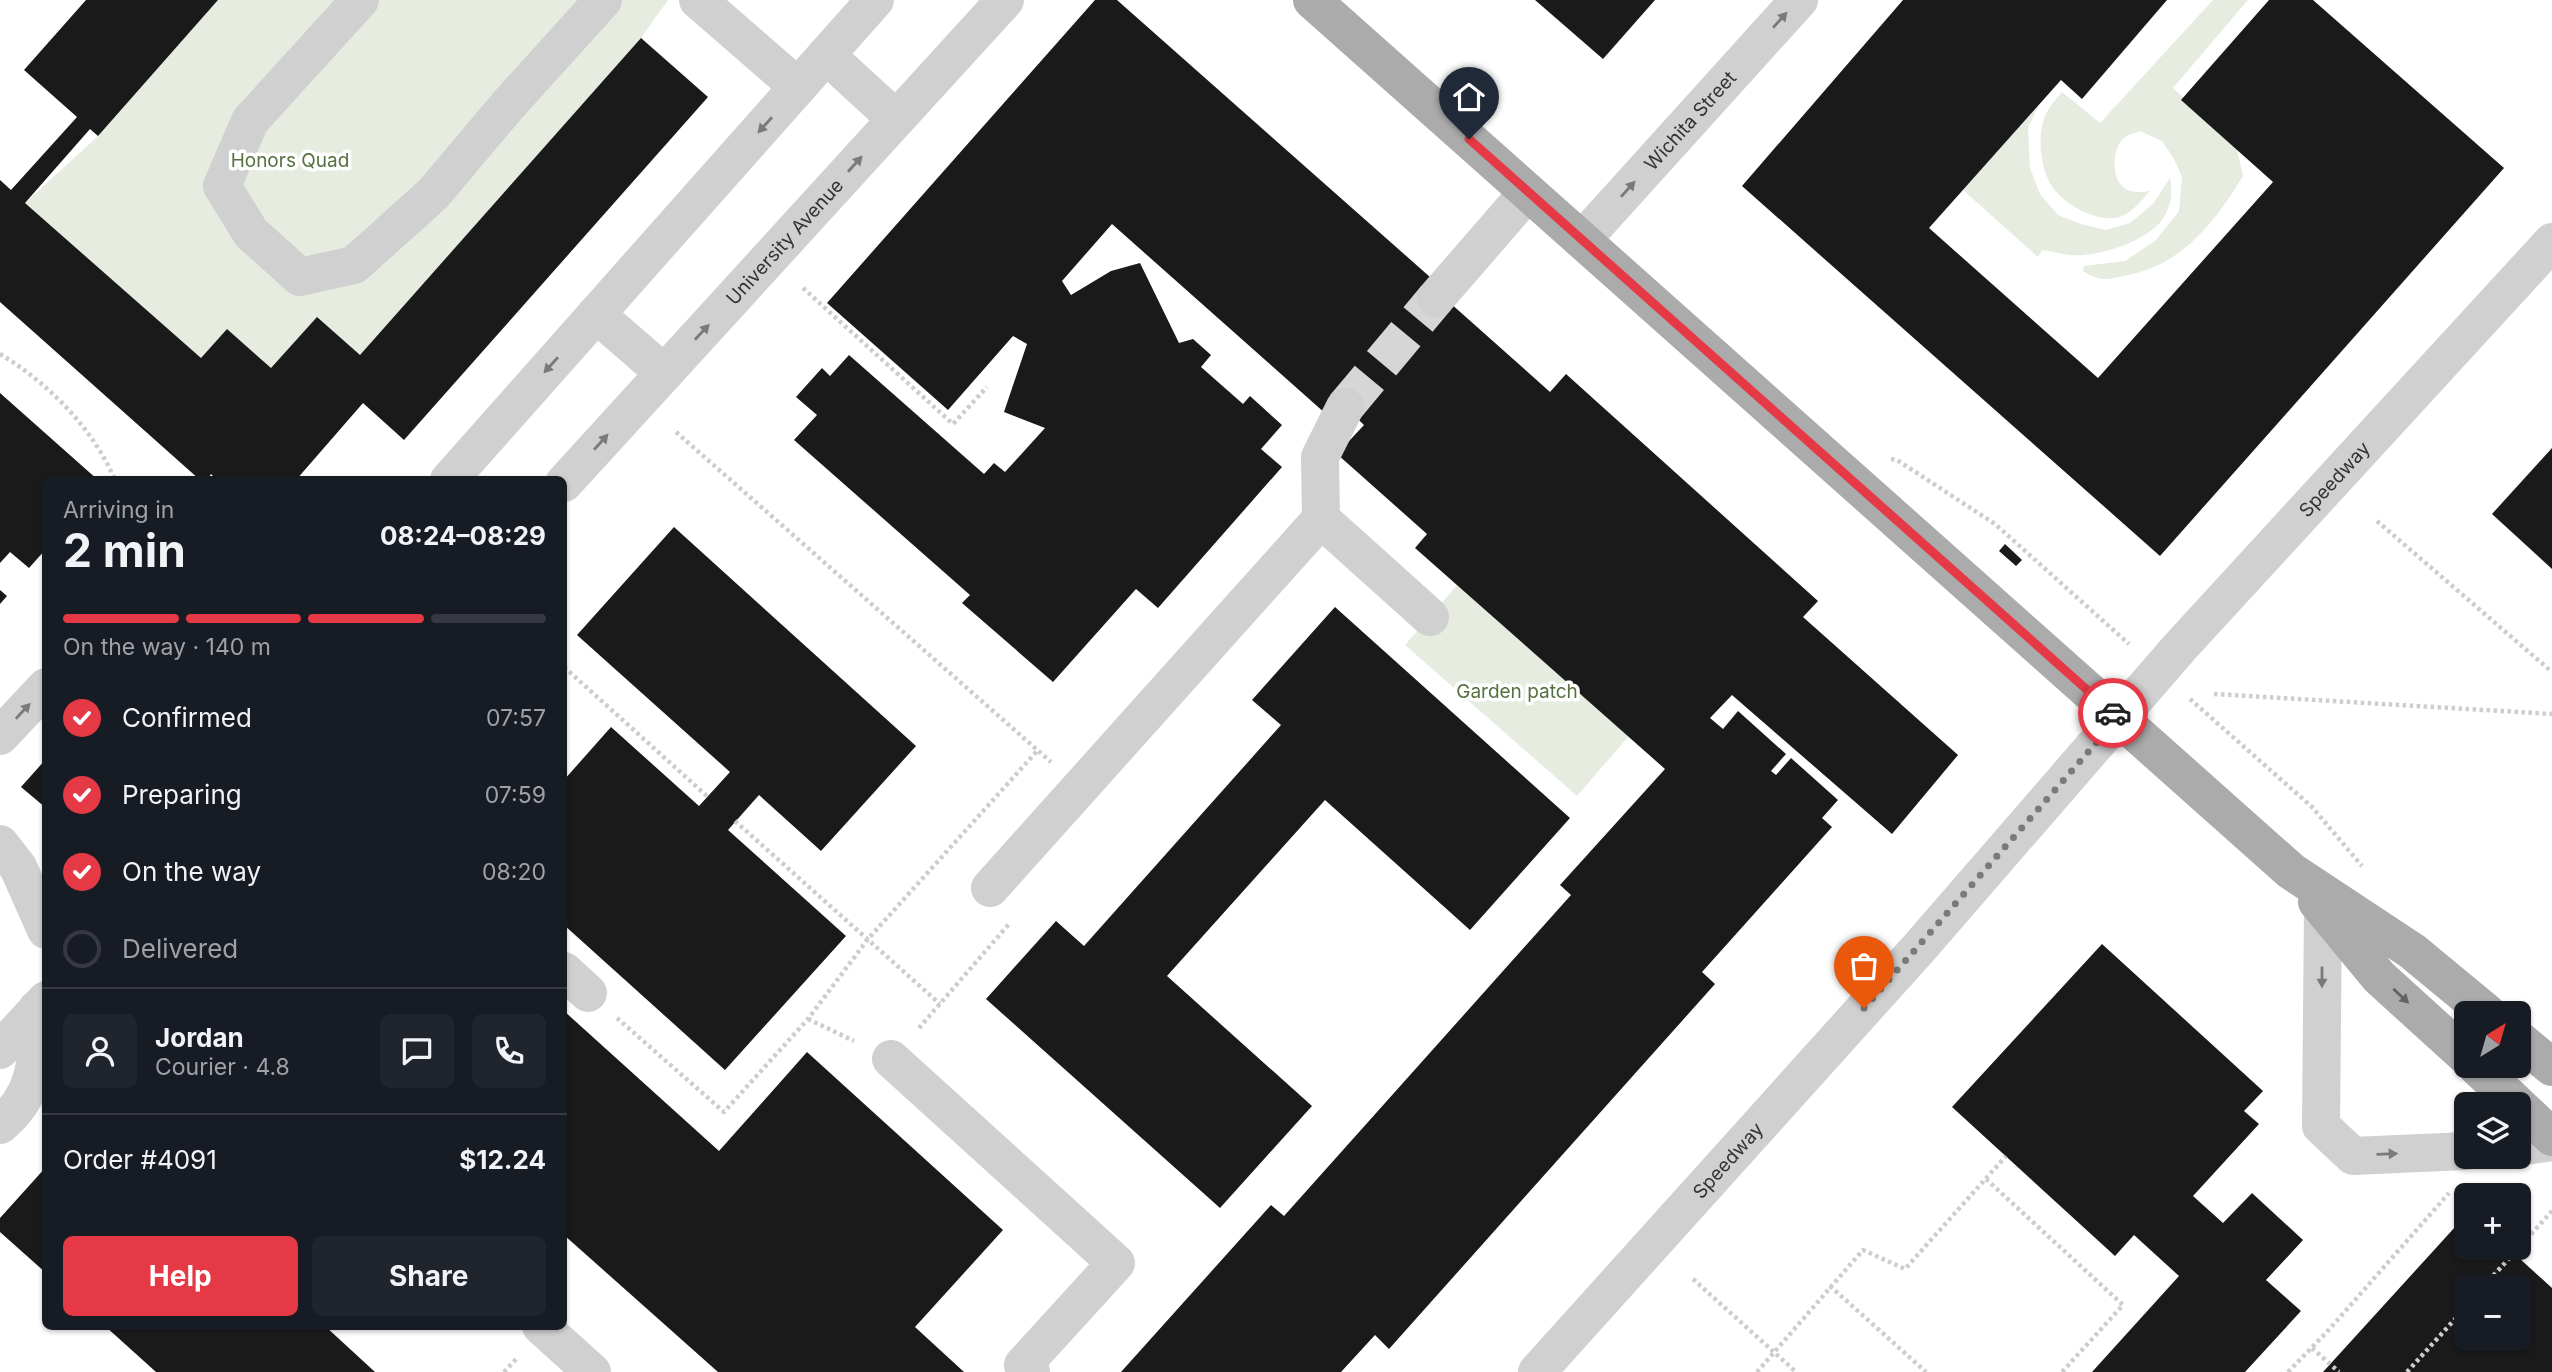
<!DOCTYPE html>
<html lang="en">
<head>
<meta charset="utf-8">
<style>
  :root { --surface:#171b24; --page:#20242c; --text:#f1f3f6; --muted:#9ea1a6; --line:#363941; --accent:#e63946 }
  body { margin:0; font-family:Inter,sans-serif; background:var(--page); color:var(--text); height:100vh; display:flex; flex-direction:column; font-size:26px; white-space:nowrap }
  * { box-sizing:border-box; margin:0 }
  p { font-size:23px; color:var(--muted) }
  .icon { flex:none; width:38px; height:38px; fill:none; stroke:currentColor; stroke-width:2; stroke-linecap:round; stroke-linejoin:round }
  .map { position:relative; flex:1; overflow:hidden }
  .side { position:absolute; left:42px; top:476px; width:525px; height:854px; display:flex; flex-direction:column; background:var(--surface); border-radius:10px; box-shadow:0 2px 5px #0004 }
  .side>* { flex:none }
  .needle { width:46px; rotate:37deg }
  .buttons { position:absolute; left:2454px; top:1001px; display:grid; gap:14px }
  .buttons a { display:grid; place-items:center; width:77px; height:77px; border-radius:10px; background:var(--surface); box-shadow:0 2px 5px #0004; font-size:35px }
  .pin { position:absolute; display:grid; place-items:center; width:60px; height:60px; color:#fff; margin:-72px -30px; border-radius:50% 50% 50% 0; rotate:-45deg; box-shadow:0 0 7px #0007 }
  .pin .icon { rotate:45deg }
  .courier { position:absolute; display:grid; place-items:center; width:70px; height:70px; margin:-35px; border:5px solid #e63946; border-radius:50%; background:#fff; color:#222; box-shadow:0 2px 9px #0007 }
  .summary em { font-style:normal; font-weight:700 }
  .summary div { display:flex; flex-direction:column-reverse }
  .summary { display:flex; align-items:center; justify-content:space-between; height:119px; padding:0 21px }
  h1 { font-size:46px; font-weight:700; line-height:52px }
  .bar { display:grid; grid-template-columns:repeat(4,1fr); gap:10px 7px; align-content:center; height:84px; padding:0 21px }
  .bar i { height:9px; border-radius:5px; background:var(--line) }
  .bar .current { background:var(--accent) }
  .bar p { grid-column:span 4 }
  .line { display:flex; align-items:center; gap:18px; padding:0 21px; border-top:2px solid var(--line) }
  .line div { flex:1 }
  .round { display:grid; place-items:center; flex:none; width:74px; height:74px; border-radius:10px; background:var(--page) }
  ol { padding:0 21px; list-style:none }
  li { display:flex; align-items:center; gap:21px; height:77px }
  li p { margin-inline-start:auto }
  li .icon { padding:7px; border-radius:50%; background:var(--accent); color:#fff; stroke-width:4 }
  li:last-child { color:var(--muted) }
  li i { width:38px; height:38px; border:4px solid var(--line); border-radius:50% }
  .action { display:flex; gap:14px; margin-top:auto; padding:14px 21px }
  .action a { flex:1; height:80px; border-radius:10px; background:var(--accent); color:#fff; font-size:28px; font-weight:700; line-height:80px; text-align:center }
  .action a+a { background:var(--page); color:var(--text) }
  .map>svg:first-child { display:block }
  .green { fill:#e6ecdf }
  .building { fill:#1a1a1a; fill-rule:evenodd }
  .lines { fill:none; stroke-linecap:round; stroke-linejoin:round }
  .minor-tunnel { stroke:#d6d6d6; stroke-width:38; stroke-dasharray:38 19; stroke-linecap:butt }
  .path { stroke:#cdcdcd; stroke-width:4.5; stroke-dasharray:3.5 3.5; stroke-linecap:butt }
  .minor { stroke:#d0d0d0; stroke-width:38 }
  .major { stroke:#ababab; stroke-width:38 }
  .oneway { fill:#7a7a7a }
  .oneway2 { fill:#636363 }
  .done { stroke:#7a7a7a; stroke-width:7; stroke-dasharray:0 12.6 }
  .route { stroke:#e63946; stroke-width:9 }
  .labels { text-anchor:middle; stroke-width:7; stroke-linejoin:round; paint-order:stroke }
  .street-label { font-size:19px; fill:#333; stroke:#fff }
  .park-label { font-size:19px; fill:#56703f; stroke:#fff }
</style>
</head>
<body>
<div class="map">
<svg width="2552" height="1372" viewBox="0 0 2552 1372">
  <rect width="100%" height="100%" fill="#fff"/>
  <path class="green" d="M218 0H668L641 38 360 355 271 368 227 329 201 358 25 203 98 136Z
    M2213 0H2248L2173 88 2236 145 2243 176C2215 222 2183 264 2128 275 2108 279 2102 283 2083 271L2084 266 2125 261 2156 240 2179 211 2182 177 2174 159 2162 141 2140 131C2136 133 2129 134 2125 137 2111 148 2110 183 2128 190 2134 193 2143 192 2150 191 2140 202 2131 215 2116 218 2094 221 2066 205 2053 188 2041 172 2037 138 2044 119 2047 109 2055 100 2062 92L2100 123Z
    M2039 105 2028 128 2030 168 2040 194 2058 215 2081 224 2106 230 2130 223 2153 204 2170 178C2172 192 2172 202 2165 215 2152 241 2096 258 2069 255 2060 254 2051 251 2042 250L2038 257 1963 190Z
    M1457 585 1629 736 1577 796 1405 645Z"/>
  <path class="building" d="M86 0H218L98 136 90 129 25 203 201 358 227 329 271 368 317 317 360 355 641 38 708 97 404 440 363 403 296 480H217L211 474 207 480H200L0 302V180L11 190 77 117 24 70Z
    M1095 0H1117L1439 285 1449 302 1550 392 1566 374 1818 601 1803 617 1958 755 1892 834 1732 695 1710 718 1723 729 1738 711 1786 754 1771 771 1776 775 1791 758 1838 800 1822 818 1832 827 1702 972 1715 984 1389 1349 1375 1335 1341 1372H1121L1271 1205 1284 1216 1571 895 1560 885 1665 769 1415 548 1427 534 1337 454 1364 425 1338 400 1326 414 1112 224 1062 281 1071 295 1111 271 1140 263 1179 343 1193 339 1211 355 1201 367 1243 404 1250 396 1282 425 1261 449 1282 467 1158 608 1136 589 1053 682 962 603 970 595 794 440 817 415 796 397 822 368 830 376 849 355 984 474 994 463 1005 472 1045 428 1004 412 1027 344 1013 336 948 410 827 303Z
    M1535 0H1655L1603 59Z
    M1903 0H2167L2082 99 2061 80 1929 228 2098 378 2273 182 2181 100 2269 0H2313L2504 168 2160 556 1742 186Z
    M0 393 98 480H46V549L29 568 10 552 0 563Z
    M2552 448V569L2492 514Z
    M674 527 916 746 821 851 759 795 728 830 846 936 725 1070 564 925V780L611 727 699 806 730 772 577 635Z
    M2005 544 2022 560 2016 566 1999 551Z
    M0 590 7 596 0 604Z
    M1335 607 1570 818 1470 930 1325 800 1167 976 1312 1106 1220 1208 986 999 1056 921 1084 946 1281 725 1252 700Z
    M46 759V808L21 787Z
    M2102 944 2263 1091 2244 1111 2259 1124 2193 1196 2223 1223 2252 1193 2303 1240 2266 1280 2301 1311 2245 1372H2092L2179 1276 2134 1235 2115 1256 1952 1107Z
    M564 1011 719 1151 807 1052 1003 1230 915 1327 964 1372H718L564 1235Z
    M46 1167V1273L0 1232V1218Z
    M2466 1215V1248H2508L2552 1288V1372H2323ZM2466 1286H2518V1339H2466Z
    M105 1326H325L375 1372H156Z"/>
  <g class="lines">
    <path class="minor-tunnel" d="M1345 407 1436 298"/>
    <path class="path" d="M803 288 953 424 987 387
      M0 354C47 382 93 428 115 480
      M676 432 1051 762
      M1891 459 1897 460 1995 524 2129 644
      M2377 521 2552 672
      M564 667 708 797
      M2214 694 2552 714
      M2190 699 2312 807 2362 866
      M735 821 940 1004
      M617 1018 724 1112 808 1019 868 939 1038 750
      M808 1019 854 1041
      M919 1028 1009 924
      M1986 1179 2123 1305 2062 1372
      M1693 1279 1796 1372
      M1830 1286 1926 1372
      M2484 1286 2552 1211
      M2312 1348 2339 1372
      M504 1372 518 1357
      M1757 1372 1863 1250 1905 1269 2006 1156
      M2288 1372 2326 1333 2449 1193
      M2407 1372 2466 1307"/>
    <g class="minor">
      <path d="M360 0 250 121 222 186 251 233 300 277 354 265 433 194 508 105 603 0"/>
      <path d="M698 0 798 87"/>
      <path d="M826 55 896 119"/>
      <path id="s1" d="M1582 240 1799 0"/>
      <path d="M1436 298 1528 192"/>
      <path d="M596 314 664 373"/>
      <path d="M449 480 875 0"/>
      <path id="s2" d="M564 483 1005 0"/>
      <path d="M1321 519 1430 617"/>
      <path d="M0 736 46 687"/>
      <path d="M0 844 18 867 46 930"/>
      <path d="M990 888 1321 519 1320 457 1345 407"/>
      <path d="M2323 908 2321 1126 2353 1156 2466 1151"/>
      <path d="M564 971 588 993"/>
      <path d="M0 1050 46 1000"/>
      <path d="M891 1059 1116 1263 1023 1365 1031 1372"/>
      <path d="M0 1125C39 1093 37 1056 37 1009"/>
      <path d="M2518 1147 2552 1142"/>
      <path d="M541 1326 592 1372"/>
      <path id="s3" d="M1537 1372 1919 948 2180 647 2552 242"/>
    </g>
    <path class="major" d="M1312 0 2291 871 2412 951 2487 1013
      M2317 902 2379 977 2466 1056
      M2518 1039 2552 1067
      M2476 1066 2517 1104
      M2518 1105 2552 1137"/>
  </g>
  <defs><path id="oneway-solid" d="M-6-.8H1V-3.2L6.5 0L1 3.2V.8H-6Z" transform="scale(1.75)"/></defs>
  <g class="oneway">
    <use href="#oneway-solid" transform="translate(1780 20) rotate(-48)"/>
    <use href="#oneway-solid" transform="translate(765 125) rotate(132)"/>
    <use href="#oneway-solid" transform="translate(855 164) rotate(-48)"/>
    <use href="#oneway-solid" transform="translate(1628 189) rotate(-48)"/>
    <use href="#oneway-solid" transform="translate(702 332) rotate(-47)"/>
    <use href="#oneway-solid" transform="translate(551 365) rotate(132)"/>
    <use href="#oneway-solid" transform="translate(601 442) rotate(-48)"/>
    <use href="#oneway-solid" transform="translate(23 711) rotate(-47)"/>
    <use href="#oneway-solid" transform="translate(2322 977) rotate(90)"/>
    <use href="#oneway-solid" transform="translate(2387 1154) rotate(-2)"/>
  </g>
  <use class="oneway2" href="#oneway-solid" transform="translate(2401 996) rotate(43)"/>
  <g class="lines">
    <path class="done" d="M1864 1008 2118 718 2113 713"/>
    <path class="route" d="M1469 139 2113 713"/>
  </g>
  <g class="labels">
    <g class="street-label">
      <text dy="7" stroke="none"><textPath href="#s1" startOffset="161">Wichita Street</textPath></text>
      <text dy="7" stroke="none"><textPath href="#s2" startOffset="327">University Avenue</textPath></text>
      <text dy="7" stroke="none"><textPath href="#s3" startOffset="1197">Speedway</textPath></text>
      <text dy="7" stroke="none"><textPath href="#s3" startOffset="285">Speedway</textPath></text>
    </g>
    <g class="park-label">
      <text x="290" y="167">Honors Quad</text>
      <text x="1517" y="698">Garden patch</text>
    </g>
  </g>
</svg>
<div class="buttons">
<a><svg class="needle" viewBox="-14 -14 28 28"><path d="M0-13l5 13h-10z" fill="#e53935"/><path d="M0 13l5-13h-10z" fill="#9ea1a6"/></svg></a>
<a><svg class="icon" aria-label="layers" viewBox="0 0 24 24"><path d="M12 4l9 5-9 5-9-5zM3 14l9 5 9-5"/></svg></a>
<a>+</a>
<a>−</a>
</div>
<div class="pin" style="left:1864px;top:1008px;background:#ea580c"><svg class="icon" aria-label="bag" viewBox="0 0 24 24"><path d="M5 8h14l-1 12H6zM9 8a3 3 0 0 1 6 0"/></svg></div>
<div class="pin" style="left:1469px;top:139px;background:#1f2937"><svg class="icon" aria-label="home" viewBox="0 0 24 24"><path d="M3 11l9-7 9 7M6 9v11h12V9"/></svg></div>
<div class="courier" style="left:2113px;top:713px"><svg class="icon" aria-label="car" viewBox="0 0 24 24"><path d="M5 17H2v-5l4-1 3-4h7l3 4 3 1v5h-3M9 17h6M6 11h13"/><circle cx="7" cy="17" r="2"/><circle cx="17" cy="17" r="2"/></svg></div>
<section class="side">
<div class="summary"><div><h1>2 min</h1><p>Arriving in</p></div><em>08:24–08:29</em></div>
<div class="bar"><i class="current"></i><i class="current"></i><i class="current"></i><i></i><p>On the way · 140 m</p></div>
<ol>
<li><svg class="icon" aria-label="check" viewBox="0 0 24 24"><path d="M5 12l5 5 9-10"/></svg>Confirmed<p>07:57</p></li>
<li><svg class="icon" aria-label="check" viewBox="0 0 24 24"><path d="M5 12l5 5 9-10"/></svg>Preparing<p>07:59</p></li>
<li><svg class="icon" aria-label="check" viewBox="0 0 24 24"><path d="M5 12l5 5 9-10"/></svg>On the way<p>08:20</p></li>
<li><i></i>Delivered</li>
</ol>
<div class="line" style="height:126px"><a class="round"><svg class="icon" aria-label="person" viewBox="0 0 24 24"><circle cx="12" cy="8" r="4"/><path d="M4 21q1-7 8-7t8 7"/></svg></a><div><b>Jordan</b><p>Courier · 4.8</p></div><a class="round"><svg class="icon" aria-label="chat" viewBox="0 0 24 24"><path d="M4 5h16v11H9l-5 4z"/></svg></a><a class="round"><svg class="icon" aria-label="phone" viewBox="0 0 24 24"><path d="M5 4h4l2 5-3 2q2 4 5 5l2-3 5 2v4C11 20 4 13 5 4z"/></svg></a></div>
<div class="line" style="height:91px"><div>Order #4091</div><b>$12.24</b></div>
<div class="action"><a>Help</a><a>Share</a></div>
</section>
</div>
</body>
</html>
